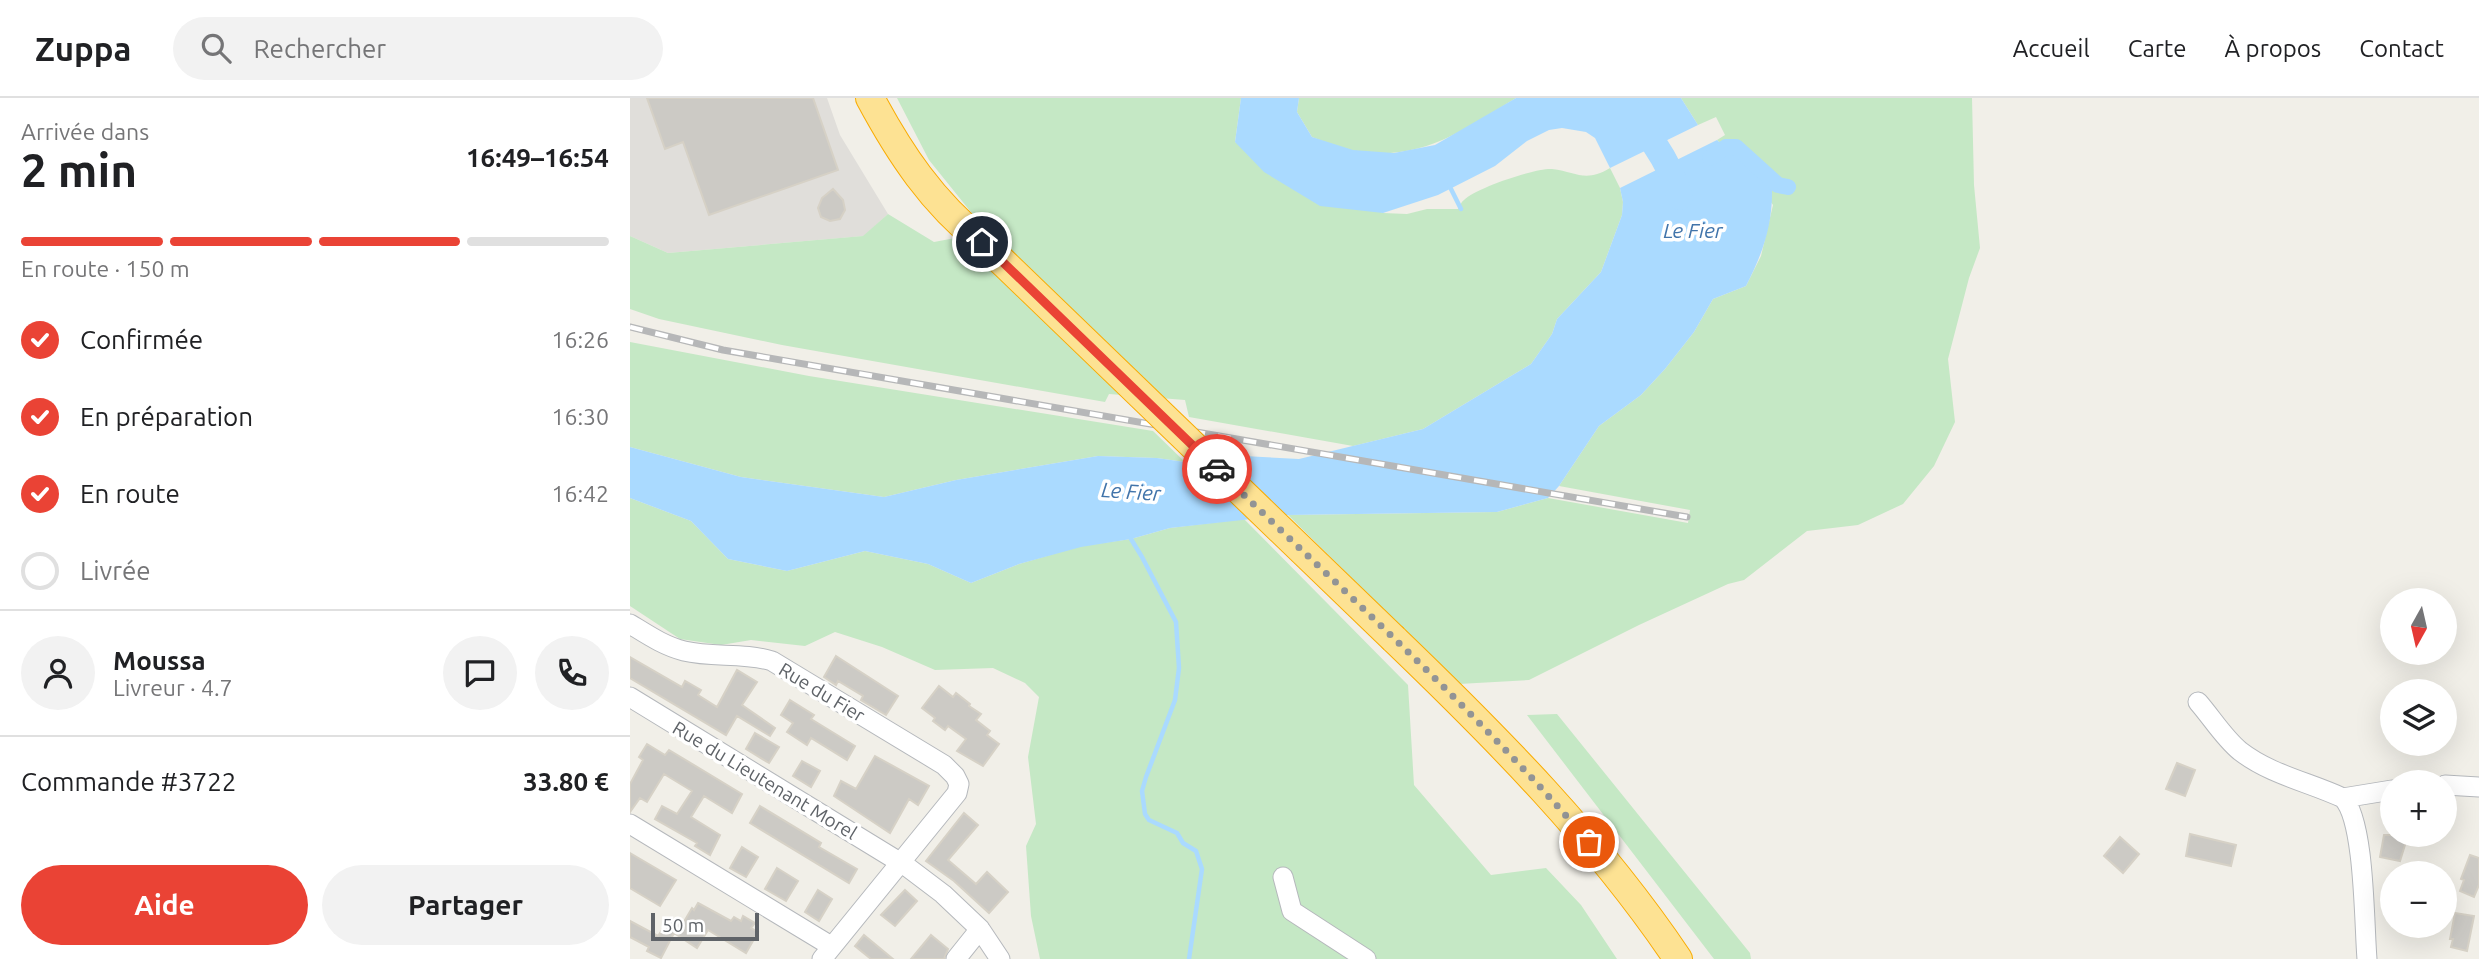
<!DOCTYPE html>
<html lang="fr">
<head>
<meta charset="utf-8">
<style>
  :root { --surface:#fff; --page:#f2f2f2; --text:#202124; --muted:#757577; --line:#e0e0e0; --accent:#ea4335 }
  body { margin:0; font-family:Ubuntu,sans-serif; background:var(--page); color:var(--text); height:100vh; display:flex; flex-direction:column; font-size:26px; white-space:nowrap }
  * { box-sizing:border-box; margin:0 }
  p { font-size:23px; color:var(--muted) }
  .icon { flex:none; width:38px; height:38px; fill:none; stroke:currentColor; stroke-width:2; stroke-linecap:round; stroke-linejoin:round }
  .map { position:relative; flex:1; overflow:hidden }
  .side { display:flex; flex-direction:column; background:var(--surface); width:630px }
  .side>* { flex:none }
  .needle { width:46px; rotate:188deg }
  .fabs { position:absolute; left:1750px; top:490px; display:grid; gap:14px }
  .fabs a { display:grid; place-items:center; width:77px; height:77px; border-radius:50%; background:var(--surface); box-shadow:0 7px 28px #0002; font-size:35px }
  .scale { position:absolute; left:21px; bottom:18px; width:108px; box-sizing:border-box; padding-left:7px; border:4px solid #5f6368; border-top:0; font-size:19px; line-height:24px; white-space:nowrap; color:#5f6368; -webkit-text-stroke:5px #fff; paint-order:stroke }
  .pin { position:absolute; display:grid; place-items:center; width:60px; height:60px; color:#fff; margin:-30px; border:4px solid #fff; border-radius:50%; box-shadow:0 2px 7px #0007 }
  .courier { position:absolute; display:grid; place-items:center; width:70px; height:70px; margin:-35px; border:5px solid #ea4335; border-radius:50%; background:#fff; color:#222; box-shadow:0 2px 9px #0007 }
  .overview em { font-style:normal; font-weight:700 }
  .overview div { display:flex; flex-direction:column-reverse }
  .overview { display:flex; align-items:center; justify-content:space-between; height:119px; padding:0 21px }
  h1 { font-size:46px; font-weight:700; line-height:52px }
  .bar { display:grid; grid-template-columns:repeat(4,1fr); gap:10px 7px; align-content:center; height:84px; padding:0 21px }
  .bar i { height:9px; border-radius:5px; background:var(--line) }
  .bar .current { background:var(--accent) }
  .bar p { grid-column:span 4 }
  .line { display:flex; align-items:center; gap:18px; padding:0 21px; border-top:2px solid var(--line) }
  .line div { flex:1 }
  .round { display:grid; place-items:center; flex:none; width:74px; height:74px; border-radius:37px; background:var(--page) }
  ol { padding:0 21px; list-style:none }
  li { display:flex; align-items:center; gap:21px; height:77px }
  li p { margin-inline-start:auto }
  li .icon { padding:7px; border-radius:50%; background:var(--accent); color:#fff; stroke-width:4 }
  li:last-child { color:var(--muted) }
  li i { width:38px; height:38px; border:4px solid var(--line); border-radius:50% }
  .button { display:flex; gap:14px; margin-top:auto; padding:14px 21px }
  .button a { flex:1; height:80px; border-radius:42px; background:var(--accent); color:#fff; font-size:28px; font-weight:700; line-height:80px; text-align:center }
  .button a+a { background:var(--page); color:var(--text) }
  header { display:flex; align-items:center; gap:42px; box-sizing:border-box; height:98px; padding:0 35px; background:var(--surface); border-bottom:2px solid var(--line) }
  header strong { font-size:33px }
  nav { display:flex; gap:38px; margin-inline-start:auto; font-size:24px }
  .search { width:490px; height:63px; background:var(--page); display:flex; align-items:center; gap:18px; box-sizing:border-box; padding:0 24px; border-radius:38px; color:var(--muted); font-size:26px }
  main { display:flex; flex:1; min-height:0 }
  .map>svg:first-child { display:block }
  .industrial { fill:#e0deda }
  .green { fill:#c5e8c5 }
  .water { fill:#aadaff }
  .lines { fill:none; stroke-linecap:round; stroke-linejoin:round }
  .stream { stroke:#aadaff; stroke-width:4.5 }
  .canal { stroke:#aadaff; stroke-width:16 }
  .river { stroke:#aadaff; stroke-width:26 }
  .building { fill:#cccac5; stroke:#d6d1c6; stroke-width:2 }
  .minor-casing { stroke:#b5b8bc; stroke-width:21 }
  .highway-casing { stroke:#f9ab00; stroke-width:30 }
  .minor { stroke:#fff; stroke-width:19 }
  .highway { stroke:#fde293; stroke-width:28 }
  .rail-casing { stroke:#b6b7b8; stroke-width:7 }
  .rail { stroke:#fff; stroke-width:4.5; stroke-dasharray:13; stroke-linecap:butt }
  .highway-bridge-casing { stroke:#f9ab00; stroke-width:30; stroke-linecap:butt }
  .highway-bridge { stroke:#fde293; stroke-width:28 }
  .done { stroke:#929495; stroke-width:7; stroke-dasharray:0 12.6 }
  .route { stroke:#ea4335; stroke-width:9 }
  .labels { text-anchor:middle; stroke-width:7; stroke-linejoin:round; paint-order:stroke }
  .street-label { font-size:19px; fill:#5f6368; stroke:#fff }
  .water-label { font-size:21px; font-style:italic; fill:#4174aa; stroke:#fff }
</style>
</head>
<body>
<header>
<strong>Zuppa</strong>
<div class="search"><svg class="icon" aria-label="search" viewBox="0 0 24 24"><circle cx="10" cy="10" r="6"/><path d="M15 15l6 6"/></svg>Rechercher</div>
<nav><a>Accueil</a><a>Carte</a><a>À propos</a><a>Contact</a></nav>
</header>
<main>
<section class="side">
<div class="overview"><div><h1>2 min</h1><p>Arrivée dans</p></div><em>16:49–16:54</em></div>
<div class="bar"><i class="current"></i><i class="current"></i><i class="current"></i><i></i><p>En route · 150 m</p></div>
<ol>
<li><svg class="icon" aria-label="check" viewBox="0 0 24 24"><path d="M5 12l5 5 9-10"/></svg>Confirmée<p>16:26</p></li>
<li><svg class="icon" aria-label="check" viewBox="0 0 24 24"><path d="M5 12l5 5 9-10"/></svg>En préparation<p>16:30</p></li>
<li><svg class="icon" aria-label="check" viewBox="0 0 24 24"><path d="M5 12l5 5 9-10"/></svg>En route<p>16:42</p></li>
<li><i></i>Livrée</li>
</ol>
<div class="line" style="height:126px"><a class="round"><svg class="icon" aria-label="person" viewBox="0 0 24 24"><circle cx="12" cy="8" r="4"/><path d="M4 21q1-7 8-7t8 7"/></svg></a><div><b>Moussa</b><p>Livreur · 4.7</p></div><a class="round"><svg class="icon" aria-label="chat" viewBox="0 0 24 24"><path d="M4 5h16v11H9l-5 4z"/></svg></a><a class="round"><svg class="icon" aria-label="phone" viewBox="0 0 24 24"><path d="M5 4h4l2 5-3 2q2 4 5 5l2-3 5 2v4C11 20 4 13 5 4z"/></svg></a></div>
<div class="line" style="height:91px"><div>Commande #3722</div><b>33.80 €</b></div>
<div class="button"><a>Aide</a><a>Partager</a></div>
</section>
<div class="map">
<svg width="1849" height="861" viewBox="0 0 1849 861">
  <rect width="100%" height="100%" fill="#f1efe8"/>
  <path class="industrial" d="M0 0H197L210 37 258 116 234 138 38 155 0 138Z"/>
  <path class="green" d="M267 0H611L605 44 753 115 777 116 797 111H828C830 108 831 104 834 102 846 90 905 70 922 71 947 74 955 85 980 70L990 90 993 104 992 117 971 174 927 221 922 236 901 266 793 331 723 348 559 319 555 302 479 296 475 304 152 247 29 221 0 211V138L38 155 233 138 258 116 304 144 357 134 299 62Z
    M669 0H886C832 33 791 64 724 53 710 50 696 44 682 39L667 14Z
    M1051 0H1342L1344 87 1350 150 1339 180 1318 261 1325 324 1304 368 1273 406 1228 427 1177 433 1114 482 1098 486 1009 527 899 582 829 586 658 417 867 414 918 400 1058 425 1060 412 929 388 969 328 1011 297 1035 271 1064 234 1083 201 1116 188 1131 158 1143 107 1107 58 1087 42 1095 37 1086 19 1068 27Z
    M0 244 179 278 523 333 555 364 527 360 468 358 326 382 254 399 111 379 0 349Z
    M0 400 61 423 98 461 157 473 235 453 298 466 341 485 389 466 451 448 501 441 540 430 614 421 778 587 784 687 861 777 916 770 951 807 987 861H410L401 818 396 748 406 726 398 659 409 599 395 585 363 570 305 572 252 549 205 534 175 548 121 542 91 547 50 541 0 508Z
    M927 616 1120 855 1121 861H1084L897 617Z"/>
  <path class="water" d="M611 0H669L667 14 682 39 723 52 764 55 805 47 886 0H1051L1068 27 980 70 965 40 956 34 932 30 919 32 897 43 865 68 808 97 753 115 690 108 634 74 605 44Z
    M1087 42 1142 90C1143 127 1132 157 1116 188L1083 201 1064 234 1035 271 1011 297 969 328 929 388 918 400 867 414 658 417 540 430 501 441 451 449 389 466 341 485 298 466 235 453 157 473 98 461 61 423 0 400V349L111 379 254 399 326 382 468 358 527 360 555 364 596 357 669 361 793 331 901 266 922 236 927 221 971 174 992 117 993 104 990 90Z"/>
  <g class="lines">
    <path class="stream" d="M819 87 831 111
      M502 437 501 441 512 459 546 524 549 570 545 602 516 679 512 693 515 716 519 722 547 735 553 745 566 753 572 771 559 861"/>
    <path class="canal" d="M1080 60 1096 49H1106L1148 87 1158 89"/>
    <path class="river" d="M987 0C1014 29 1039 61 1050 99"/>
  </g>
  <path class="building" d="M17 0H183L208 72 79 117 53 44 35 51Z
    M203 91 213 102 215 112 210 121 200 123 191 119 188 110 192 100Z
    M206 558 268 598 256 617 231 602 233 598 208 583 206 587 194 579Z
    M0 559 52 589 55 583 71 592 68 597 87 609 107 572 127 584 112 607 145 630 140 638 107 618 96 637 0 580Z
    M309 588 323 599 326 595 340 606 339 608 351 616 346 622 360 633 357 637 369 646 353 668 327 653 336 641 318 628 315 632 303 623 305 620 292 610Z
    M160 602 184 617 181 621 225 648 217 662 181 640 177 647 157 634 163 625 151 617Z
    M125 635 149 649 139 665 116 651Z
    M17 646 35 657 39 652 112 696 102 715 74 698 61 719 90 737 80 757 65 748 67 745 25 721 32 708 47 716 62 693 34 676 17 704 10 700 0 714V686L13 662 9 659Z
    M245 658 299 688 288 707 279 701 260 735 204 698 211 683 226 691Z
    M172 663 190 673 181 689 163 678Z
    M1547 665 1565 672 1555 698 1536 691Z
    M130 708 191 745 189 749 227 771 219 785 120 725Z
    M334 715 348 727 318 762 346 786 357 774 378 794 359 815 324 783 296 763Z
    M1560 736 1606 747 1601 768 1556 758Z
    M1754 737H1778L1770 763 1750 759Z
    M1490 739 1509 756 1493 775 1474 758Z
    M112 749 128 759 116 779 100 770Z
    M0 755 46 782 30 808 0 790Z
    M1840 757 1849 760V787L1844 799 1830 793 1834 782 1831 781Z
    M147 770 168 783 156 803 135 791Z
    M188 792 202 801 189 823 175 814Z
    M275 792 287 803 265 828 251 817Z
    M68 805 101 823 104 819 111 823 113 818 125 825 121 830 128 834 116 855 78 832 67 850 44 835 31 860 17 853 19 849 0 839V823L28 838 40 820 52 827 62 810 64 812Z
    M1825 815 1844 818 1837 853 1821 849 1823 841H1820Z
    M234 837 263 861H241L225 848Z
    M301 837 318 851 314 861H281Z"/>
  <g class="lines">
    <g class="minor-casing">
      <path id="minor" d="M0 526C18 537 34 548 54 553 83 560 113 554 142 563L314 667 325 678 329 686 327 695 192 861
        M0 599 276 768 313 796 350 831 370 861
        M1568 604C1582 620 1594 640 1610 653 1641 677 1679 684 1713 700 1735 723 1734 826 1737 861
        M1815 687 1849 689
        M1713 700 1762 692
        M0 726 201 848
        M653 779 662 813 736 861
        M326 861 350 831"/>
    </g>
    <g class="highway-casing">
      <path id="highway" d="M240 0C270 56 302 104 352 144
        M764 541C867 640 968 742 1048 861"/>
    </g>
    <use href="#minor" class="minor"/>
    <use href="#highway" class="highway"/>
    <g class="rail-casing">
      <path id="rail" d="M0 229 93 252 1057 419"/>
    </g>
    <use href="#rail" class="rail"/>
    <g class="highway-bridge-casing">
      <path id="highway-bridge" d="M352 144 764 541"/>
    </g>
    <use href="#highway-bridge" class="highway-bridge"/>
  </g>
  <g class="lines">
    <path class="done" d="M587 371C713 493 845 611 959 744"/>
    <path class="route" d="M352 144 587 371"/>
  </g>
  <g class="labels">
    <g class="street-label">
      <text transform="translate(192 594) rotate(31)" y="7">Rue du Fier</text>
      <text transform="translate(135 682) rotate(31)" y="7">Rue du Lieutenant Morel</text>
    </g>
    <g class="water-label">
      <text x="1063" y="140">Le Fier</text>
      <text transform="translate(501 394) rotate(4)" y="7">Le Fier</text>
    </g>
  </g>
</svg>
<div class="fabs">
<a><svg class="needle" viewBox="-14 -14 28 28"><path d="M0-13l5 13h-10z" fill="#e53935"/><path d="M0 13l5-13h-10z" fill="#757577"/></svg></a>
<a><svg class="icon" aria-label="layers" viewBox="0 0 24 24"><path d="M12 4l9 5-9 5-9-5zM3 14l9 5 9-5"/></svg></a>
<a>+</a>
<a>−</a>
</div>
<div class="scale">50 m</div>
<div class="pin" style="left:959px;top:744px;background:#ea580c"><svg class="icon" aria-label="bag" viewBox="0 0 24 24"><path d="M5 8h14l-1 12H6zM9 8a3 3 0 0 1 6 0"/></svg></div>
<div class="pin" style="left:352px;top:144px;background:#1f2937"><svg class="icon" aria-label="home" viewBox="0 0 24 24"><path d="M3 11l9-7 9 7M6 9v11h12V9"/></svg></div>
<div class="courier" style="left:587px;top:371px"><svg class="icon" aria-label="car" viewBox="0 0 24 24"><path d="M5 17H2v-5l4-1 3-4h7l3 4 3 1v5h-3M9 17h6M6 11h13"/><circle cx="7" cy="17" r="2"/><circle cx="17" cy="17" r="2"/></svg></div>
</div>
</main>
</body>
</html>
